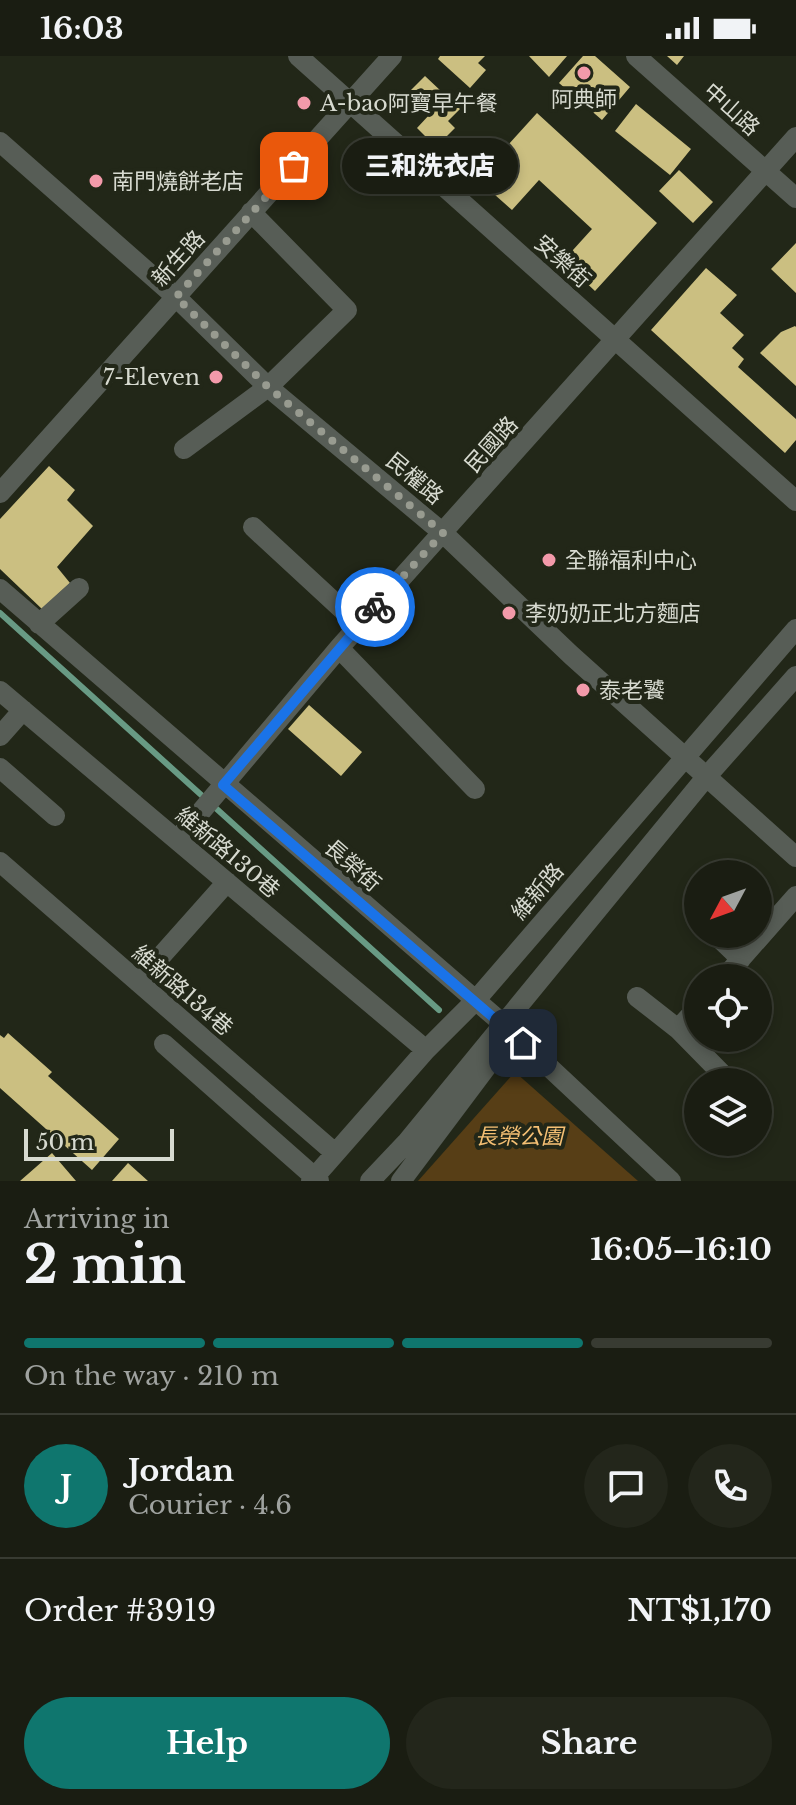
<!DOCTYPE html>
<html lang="en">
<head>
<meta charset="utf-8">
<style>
  :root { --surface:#1a1d12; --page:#23261b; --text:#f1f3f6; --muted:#9fa29f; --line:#383b32; --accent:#0f766e }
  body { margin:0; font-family:"Libre Baskerville","Noto Sans TC",serif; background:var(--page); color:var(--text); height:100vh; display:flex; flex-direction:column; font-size:30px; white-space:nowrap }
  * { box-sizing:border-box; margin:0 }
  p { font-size:26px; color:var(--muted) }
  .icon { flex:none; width:44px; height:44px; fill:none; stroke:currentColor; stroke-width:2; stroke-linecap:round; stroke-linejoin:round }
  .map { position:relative; height:1125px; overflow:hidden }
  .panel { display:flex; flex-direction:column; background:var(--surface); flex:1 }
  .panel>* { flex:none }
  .needle { width:52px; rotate:229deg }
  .fabs { position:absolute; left:684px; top:804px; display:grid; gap:16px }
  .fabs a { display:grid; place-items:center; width:88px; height:88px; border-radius:50%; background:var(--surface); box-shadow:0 4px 12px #0003,0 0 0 2px var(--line); font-size:40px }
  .scale { position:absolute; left:24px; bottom:20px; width:150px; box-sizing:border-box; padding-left:8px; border:4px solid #d7dad0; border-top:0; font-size:22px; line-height:28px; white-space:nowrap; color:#d7dad0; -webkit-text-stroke:6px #222718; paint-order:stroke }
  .pin { position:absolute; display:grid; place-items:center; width:68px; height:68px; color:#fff; margin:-34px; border-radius:16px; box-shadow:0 4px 12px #0006 }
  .courier { position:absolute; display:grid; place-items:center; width:80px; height:80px; margin:-40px; border:6px solid #1a73e8; border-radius:50%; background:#fff; color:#222; box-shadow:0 2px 10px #0007 }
  .bubble { position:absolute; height:56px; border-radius:28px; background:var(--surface); box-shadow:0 4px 12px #0003,0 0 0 2px var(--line); font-size:26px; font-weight:800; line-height:56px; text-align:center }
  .summary em { font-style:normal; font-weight:800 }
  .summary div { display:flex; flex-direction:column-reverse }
  .summary { display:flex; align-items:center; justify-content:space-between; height:136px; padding:0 24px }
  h1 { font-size:52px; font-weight:800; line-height:60px }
  .bar { display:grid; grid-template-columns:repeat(4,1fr); gap:12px 8px; align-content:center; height:96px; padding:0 24px }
  .bar i { height:10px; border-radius:6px; background:var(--line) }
  .bar .selected { background:var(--accent) }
  .bar p { grid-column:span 4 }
  .line { display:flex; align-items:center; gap:20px; padding:0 24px; border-top:2px solid var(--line) }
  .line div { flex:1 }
  .round { display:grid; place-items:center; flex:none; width:84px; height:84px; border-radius:42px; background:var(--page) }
  .primary-button { display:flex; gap:16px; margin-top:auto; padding:16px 24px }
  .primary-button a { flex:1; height:92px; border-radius:48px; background:var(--accent); color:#fff; font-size:32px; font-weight:800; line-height:92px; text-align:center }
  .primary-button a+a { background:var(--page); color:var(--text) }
  .status { display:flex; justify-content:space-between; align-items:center; height:56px; padding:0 40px; background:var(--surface); direction:ltr }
  .status svg { height:22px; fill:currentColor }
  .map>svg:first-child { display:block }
  .green { fill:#573e16 }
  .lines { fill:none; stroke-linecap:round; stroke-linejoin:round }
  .stream { stroke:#689a84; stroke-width:6 }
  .building { fill:#cbbf81 }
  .minor { stroke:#575d56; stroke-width:20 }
  .done { stroke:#989b90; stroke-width:8; stroke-dasharray:0 14.4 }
  .route { stroke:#1a73e8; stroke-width:10 }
  .poi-dot { fill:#f39aaa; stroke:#222718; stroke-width:3 }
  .labels { text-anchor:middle; stroke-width:8; stroke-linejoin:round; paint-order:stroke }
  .poi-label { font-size:22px; fill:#d7dad0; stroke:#222718; text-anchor:start }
  .street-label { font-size:22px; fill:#d7dad0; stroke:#222718 }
  .park-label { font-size:22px; font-style:italic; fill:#f5c074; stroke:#222718 }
</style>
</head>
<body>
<div class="status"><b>16:03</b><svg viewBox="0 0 49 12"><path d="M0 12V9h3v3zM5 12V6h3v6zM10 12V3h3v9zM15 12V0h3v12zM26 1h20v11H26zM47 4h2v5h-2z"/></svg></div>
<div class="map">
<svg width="796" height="1125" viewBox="0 0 796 1125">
  <rect width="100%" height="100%" fill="#222718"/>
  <path class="green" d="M515 1016 638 1125H418Z"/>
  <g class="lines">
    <path class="stream" d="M0 557 439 954"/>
  </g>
  <path class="building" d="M440 0H485L478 7 486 14 470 32 438 3Z
    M529 0H567L549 21Z
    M583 0H595L630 31 602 64 559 27Z
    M667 0H684L677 9Z
    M425 20 460 53 448 65 455 72 436 91 417 72 430 58 408 37Z
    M636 48 691 93 670 119 615 75Z
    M537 57 657 167 595 235 563 205 592 173 539 124 512 154 477 123Z
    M679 114 713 146 693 167 659 135Z
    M796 187V237L771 213Z
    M706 212 737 239 720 257 744 279 732 292 744 303 738 311 796 363V384L785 397 651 274Z
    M795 270 796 271V330L760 297 781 276Z
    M49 410 75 434 67 444 93 470 57 511 70 527 42 553 0 513V463Z
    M309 649 362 696 341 720 288 673Z
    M8 977 52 1016 48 1020 119 1083 92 1114 0 1032V979L4 982Z
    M52 1097 76 1125H20Z
    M128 1107 148 1125H112Z"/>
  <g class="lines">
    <path class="minor" d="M298 0 796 445
      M636 0 796 142
      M0 86 176 241 268 331 443 477 571 599 796 801
      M184 393 268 331 347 254 251 156
      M0 437 392 0
      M253 471 359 569
      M0 533 502 967 671 1125
      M39 568 79 532
      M339 592 475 733
      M0 635 426 994
      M0 680 23 654
      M0 712 55 760
      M177 784 339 592 796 81
      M0 806 335 1097
      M695 859 698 861
      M715 878 741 903
      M724 922 796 840
      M138 926 227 826
      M637 941 678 973 730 1026
      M678 973 698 951
      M164 988 319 1125
      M311 1125 426 994 475 945 796 573
      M370 1125 406 1087 707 720 796 620
      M401 1125 491 1005 499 976"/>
  </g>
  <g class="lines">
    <path class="done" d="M294 110 176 241 268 331 443 477 375 551"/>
    <path class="route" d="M375 551 223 729 523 987"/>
  </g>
  <g class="poi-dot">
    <circle cx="584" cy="17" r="8"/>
    <circle cx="304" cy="47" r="8"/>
    <circle cx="96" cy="125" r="8"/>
    <circle cx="216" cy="321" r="8"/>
    <circle cx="549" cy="504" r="8"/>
    <circle cx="509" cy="557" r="8"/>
    <circle cx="583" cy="634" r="8"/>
  </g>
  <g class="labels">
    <g class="poi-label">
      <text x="584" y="51" text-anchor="middle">阿典師</text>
      <text x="320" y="55">A-bao阿寶早午餐</text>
      <text x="112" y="133">南門燒餅老店</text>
      <text x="200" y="329" text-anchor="end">7-Eleven</text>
      <text x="565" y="512">全聯福利中心</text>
      <text x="525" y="565">李奶奶正北方麵店</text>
      <text x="599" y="642">泰老饕</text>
    </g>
    <g class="street-label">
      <text transform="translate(732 53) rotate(42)" y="8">中山路</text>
      <text transform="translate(178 202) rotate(-48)" y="8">新生路</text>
      <text transform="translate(563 205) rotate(42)" y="8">安樂街</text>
      <text transform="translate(491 388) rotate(-48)" y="8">民國路</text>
      <text transform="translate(415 422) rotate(40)" y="8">民權路</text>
      <text transform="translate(228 796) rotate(40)" y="8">維新路130巷</text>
      <text transform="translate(353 809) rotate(41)" y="8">長榮街</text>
      <text transform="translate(537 835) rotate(-49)" y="8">維新路</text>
      <text transform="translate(183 934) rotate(41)" y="8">維新路134巷</text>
    </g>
    <g class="park-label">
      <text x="519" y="1088">長榮公園</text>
    </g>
  </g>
</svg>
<div class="fabs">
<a><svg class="needle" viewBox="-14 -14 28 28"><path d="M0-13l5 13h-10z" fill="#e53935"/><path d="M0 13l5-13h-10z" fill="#9fa29f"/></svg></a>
<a><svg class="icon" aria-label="locate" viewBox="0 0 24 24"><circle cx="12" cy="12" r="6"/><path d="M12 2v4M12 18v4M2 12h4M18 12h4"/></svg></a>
<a><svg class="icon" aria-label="layers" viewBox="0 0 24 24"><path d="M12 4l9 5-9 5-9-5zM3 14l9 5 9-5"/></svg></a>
</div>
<div class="scale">50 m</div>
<div class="pin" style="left:294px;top:110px;background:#ea580c"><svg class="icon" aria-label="bag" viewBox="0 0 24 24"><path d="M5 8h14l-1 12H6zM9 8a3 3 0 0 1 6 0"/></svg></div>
<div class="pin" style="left:523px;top:987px;background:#1f2937"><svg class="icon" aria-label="home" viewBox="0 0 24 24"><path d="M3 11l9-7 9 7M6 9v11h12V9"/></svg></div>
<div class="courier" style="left:375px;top:551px"><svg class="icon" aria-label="bike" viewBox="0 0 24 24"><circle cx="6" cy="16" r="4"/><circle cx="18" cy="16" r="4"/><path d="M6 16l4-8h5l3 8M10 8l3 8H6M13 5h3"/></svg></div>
<div class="bubble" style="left:342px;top:82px;width:176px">三和洗衣店</div>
</div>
<section class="panel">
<div class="summary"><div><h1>2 min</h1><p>Arriving in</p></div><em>16:05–16:10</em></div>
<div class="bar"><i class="selected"></i><i class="selected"></i><i class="selected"></i><i></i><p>On the way · 210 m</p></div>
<div class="line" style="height:144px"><b class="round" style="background:var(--accent);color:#fff">J</b><div><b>Jordan</b><p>Courier · 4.6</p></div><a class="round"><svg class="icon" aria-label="chat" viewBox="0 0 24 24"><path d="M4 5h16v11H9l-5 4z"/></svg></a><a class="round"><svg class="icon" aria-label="phone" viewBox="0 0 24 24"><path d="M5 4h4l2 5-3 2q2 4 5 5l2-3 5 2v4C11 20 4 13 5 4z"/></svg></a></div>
<div class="line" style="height:104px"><div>Order #3919</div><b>NT$1,170</b></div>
<div class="primary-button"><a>Help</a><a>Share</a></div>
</section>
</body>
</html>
